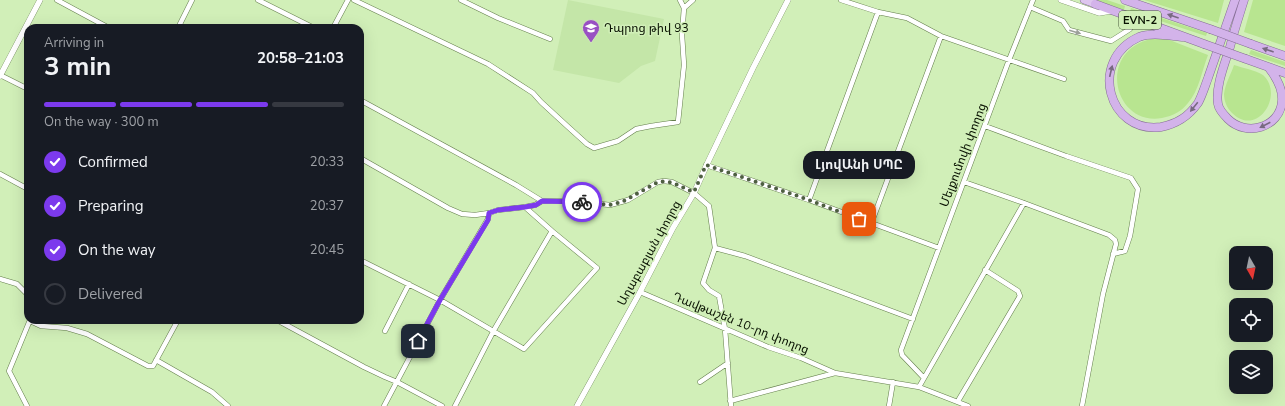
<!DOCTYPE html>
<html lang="en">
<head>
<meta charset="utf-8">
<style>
  :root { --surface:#171b24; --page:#20242c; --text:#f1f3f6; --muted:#9ea1a6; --line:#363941; --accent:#7c3aed }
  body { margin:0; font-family:"Nunito Sans","Noto Sans Armenian",sans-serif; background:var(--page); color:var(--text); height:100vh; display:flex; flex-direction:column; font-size:15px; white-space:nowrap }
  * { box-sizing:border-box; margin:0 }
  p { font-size:13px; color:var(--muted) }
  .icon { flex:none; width:22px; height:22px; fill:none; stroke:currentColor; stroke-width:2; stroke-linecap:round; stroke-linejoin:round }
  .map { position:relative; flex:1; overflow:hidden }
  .panel { position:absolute; left:24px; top:24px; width:340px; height:300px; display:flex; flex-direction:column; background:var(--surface); border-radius:12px; box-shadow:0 4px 16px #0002 }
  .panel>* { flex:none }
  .needle { width:26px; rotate:171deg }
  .controls { position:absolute; left:1229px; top:246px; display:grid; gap:8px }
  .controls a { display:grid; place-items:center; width:44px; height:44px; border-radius:8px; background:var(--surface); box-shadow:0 4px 16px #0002; font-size:20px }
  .pin { position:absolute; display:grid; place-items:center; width:34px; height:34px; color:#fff; margin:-17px; border-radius:8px; box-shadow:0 2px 6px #0006 }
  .courier { position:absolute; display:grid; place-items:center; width:40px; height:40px; margin:-20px; border:3px solid #7c3aed; border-radius:50%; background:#fff; color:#222; box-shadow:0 1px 5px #0007 }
  .bubble { position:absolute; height:28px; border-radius:12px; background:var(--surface); box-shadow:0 4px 16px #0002; font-size:13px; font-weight:700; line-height:28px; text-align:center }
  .summary em { font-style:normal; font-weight:700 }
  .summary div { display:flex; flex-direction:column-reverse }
  .summary { display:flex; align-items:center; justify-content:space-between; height:68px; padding:0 20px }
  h1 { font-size:26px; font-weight:700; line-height:30px }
  .bar { display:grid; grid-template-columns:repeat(4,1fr); gap:6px 4px; align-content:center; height:48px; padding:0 20px }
  .bar i { height:5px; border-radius:3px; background:var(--line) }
  .bar .active { background:var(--accent) }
  .bar p { grid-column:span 4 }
  ol { padding:0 20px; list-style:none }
  li { display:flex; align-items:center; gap:12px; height:44px }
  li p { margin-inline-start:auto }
  li .icon { padding:4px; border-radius:50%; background:var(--accent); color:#fff; stroke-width:4 }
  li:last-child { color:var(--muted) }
  li i { width:22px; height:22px; border:2px solid var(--line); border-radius:50% }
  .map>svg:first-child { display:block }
  .built { fill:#c4e6a8 }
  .green { fill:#b8e590 }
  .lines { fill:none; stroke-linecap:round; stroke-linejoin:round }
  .minor-casing { stroke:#647e4c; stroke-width:5.5 }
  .tertiary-casing { stroke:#647e4c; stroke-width:6 }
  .primary-casing { stroke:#856e95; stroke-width:8 }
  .trunk-casing { stroke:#856e95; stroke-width:9 }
  .minor { stroke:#fff; stroke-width:4.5 }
  .tertiary { stroke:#fff; stroke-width:5.5 }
  .primary { stroke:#dec6ef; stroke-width:7 }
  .trunk { stroke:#d3b3ea; stroke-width:8 }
  .trunk-bridge-casing { stroke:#856e95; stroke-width:9; stroke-linecap:butt }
  .trunk-bridge { stroke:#d3b3ea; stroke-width:8 }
  .oneway { fill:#786a81 }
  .oneway2 { fill:#9ca099 }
  .done { stroke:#4e5f41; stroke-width:4; stroke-dasharray:0 7.2 }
  .route { stroke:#7c3aed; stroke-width:5 }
  .labels { text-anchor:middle; stroke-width:3; stroke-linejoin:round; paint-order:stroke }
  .shield { fill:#d1efb8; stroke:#445438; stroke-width:1 }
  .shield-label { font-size:11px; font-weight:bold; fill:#081101 }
  .poi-label { font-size:12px; fill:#081101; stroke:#d1efb8; text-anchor:start }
  .street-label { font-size:12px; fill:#081101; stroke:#d1efb8 }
</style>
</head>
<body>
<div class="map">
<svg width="1285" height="406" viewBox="0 0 1285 406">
  <rect width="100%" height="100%" fill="#d1efb8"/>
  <path class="built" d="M568 0 664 19 655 61 641 66 619 83 553 70Z"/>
  <path class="green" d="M1094 0H1107L1125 6 1124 10Z
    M1144 0H1224L1218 23Z
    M1253 0H1285V46L1244 32Z
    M1131 8 1207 33 1206 36 1130 11Z
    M1157 38 1167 39 1208 55C1202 70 1199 91 1188 103 1182 111 1173 116 1162 118 1112 127 1095 46 1157 38Z
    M1251 50 1285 62V66L1249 54Z
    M1234 65C1243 68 1255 70 1263 75 1285 95 1257 138 1232 113 1227 108 1224 101 1224 94 1225 84 1231 74 1234 65Z"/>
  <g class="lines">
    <g class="minor-casing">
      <path id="minor" d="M57 0 109 28
        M258 0 314 28
        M354 0 488 64 533 93 541 102 566 125 587 144 594 148 618 141 636 129 651 126 678 122 684 65 682 35 684 8 693 0
        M461 0 498 18 550 39
        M680 0 684 8
        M841 0 878 12 907 18 941 36 1064 79
        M1030 7 1063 21 1069 30 1111 41 1130 29 1136 18
        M178 28 192 0
        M333 28 348 0
        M0 75 28 89
        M360 100 516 185 542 201
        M985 126 1066 156 1131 178 1138 189 1130 236 1125 251 1113 254
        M360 158 448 208 462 214 475 215 489 213 498 210 525 207 535 205 542 201H574L610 205 628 200 658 182 664 181 672 182 694 193 709 206 715 248 703 283 709 290 719 296 725 329 731 406
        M706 165 809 200 939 248
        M0 174 28 189
        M964 182 1024 203 1109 235 1115 240 1116 244 1103 294 1082 406
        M809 200 878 12
        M871 224 941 36
        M715 248 745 256 913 319
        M360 260 440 300 524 349 597 268 552 231
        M0 279 17 284 28 295
        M640 292 768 347 801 358 835 373
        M277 320 364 367 385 377 397 382 442 406
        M30 321 41 326 67 328 87 334 148 366H153L178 320
        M385 331 409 284
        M156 360 212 392 228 406
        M924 378 902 355 901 350 1009 60 1033 0
        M700 382 728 363
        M919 387 1024 203
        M730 401 835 373 919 387 968 406
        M958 401 1020 296 1018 291 985 270
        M27 406 9 371 30 320
        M384 406 440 300 488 219 489 213
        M455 406 494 330 552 231 525 207
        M889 406 893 382"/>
    </g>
    <g class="tertiary-casing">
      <path id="tertiary" d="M1061 0 1099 13 1111 11
        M0 76 40 0
        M577 406 639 294 673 228 694 193 708 162 753 68 788 0"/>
    </g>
    <g class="primary-casing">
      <path id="primary" d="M1084 0 1095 4"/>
    </g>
    <g class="trunk-casing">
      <path id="trunk" d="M1125 0 1210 29
        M1244 0C1239 16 1234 31 1230 47 1225 63 1215 87 1218 104 1219 110 1224 115 1228 119 1246 137 1280 128 1282 101 1283 89 1276 77 1269 68
        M1095 4 1204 44
        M1184 37C1170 36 1152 32 1139 37 1088 60 1108 134 1161 127 1177 124 1188 117 1198 103 1202 96 1205 86 1208 78 1217 52 1226 26 1235 0
        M1251 44 1285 56
        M1246 59 1285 73"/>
    </g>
    <use href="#minor" class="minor"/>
    <use href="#tertiary" class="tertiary"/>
    <use href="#primary" class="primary"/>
    <use href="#trunk" class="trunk"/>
    <g class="trunk-bridge-casing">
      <path id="trunk-bridge" d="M1210 29 1251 44
        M1204 44 1246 59"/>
    </g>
    <use href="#trunk-bridge" class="trunk-bridge"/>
  </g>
  <defs><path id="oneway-solid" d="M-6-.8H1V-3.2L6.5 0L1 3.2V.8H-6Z"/></defs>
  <g class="oneway">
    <use href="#oneway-solid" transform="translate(1173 16) rotate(-161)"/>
    <use href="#oneway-solid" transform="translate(1268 50) rotate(-161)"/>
    <use href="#oneway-solid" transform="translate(1111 71) rotate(-77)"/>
    <use href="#oneway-solid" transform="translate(1194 107) rotate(129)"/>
    <use href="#oneway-solid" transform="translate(1265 125) rotate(153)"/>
  </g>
  <use class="oneway2" href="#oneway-solid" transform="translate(1075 32) rotate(16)"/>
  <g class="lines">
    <path class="done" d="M582 202 610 205 622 202 658 182C671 179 682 188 694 192L706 165 798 196 859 219"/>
    <path class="route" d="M418 341 440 300 488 220 489 213 498 210 525 207 536 205 542 201 582 202"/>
  </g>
  <defs>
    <g id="school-pin" transform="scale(0.9)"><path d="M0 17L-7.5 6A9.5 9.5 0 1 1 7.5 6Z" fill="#9950c3" stroke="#d1efb8"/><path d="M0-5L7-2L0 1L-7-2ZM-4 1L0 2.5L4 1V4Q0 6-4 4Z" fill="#fff"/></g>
  </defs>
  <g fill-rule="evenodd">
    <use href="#school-pin" x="591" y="28"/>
  </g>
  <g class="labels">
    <rect class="shield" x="1119" y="11" width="42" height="18" rx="3"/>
    <g class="shield-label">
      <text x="1140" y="24">EVN-2</text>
    </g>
    <g class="poi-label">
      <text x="604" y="32">Դպրոց թիվ 93</text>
    </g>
    <g class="street-label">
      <text transform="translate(963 155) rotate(-69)" y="4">Մելքումովի փողոց</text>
      <text transform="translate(649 253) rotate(-61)" y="4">Աղաբաբյան փողոց</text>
      <text transform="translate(741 323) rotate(22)" y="4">Դավթաշեն 10-րդ փողոց</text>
    </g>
  </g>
</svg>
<div class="controls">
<a><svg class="needle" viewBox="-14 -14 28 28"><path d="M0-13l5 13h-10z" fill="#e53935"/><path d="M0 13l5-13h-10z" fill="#9ea1a6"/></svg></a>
<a><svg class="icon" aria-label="locate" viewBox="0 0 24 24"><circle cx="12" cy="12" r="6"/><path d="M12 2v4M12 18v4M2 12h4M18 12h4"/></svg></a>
<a><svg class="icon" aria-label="layers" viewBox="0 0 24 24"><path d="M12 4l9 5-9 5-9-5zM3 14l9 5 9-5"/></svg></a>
</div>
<div class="pin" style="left:859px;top:219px;background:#ea580c"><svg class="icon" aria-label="bag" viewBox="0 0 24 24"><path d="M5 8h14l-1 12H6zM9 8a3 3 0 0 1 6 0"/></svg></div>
<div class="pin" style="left:418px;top:341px;background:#1f2937"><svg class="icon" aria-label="home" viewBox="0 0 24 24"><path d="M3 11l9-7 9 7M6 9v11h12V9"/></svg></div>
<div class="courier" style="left:582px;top:202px"><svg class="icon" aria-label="bike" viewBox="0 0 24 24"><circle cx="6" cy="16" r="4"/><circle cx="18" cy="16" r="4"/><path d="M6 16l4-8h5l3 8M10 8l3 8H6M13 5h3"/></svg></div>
<div class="bubble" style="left:803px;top:151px;width:112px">ԼյովԱնի ՍՊԸ</div>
<section class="panel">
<div class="summary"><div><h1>3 min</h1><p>Arriving in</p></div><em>20:58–21:03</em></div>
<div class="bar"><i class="active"></i><i class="active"></i><i class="active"></i><i></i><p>On the way · 300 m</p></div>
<ol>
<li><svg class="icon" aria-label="check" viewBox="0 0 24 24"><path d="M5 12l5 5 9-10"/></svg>Confirmed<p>20:33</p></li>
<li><svg class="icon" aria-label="check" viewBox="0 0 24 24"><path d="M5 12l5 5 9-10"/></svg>Preparing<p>20:37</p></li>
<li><svg class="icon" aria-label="check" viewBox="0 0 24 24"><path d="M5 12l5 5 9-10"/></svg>On the way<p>20:45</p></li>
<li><i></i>Delivered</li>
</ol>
</section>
</div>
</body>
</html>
